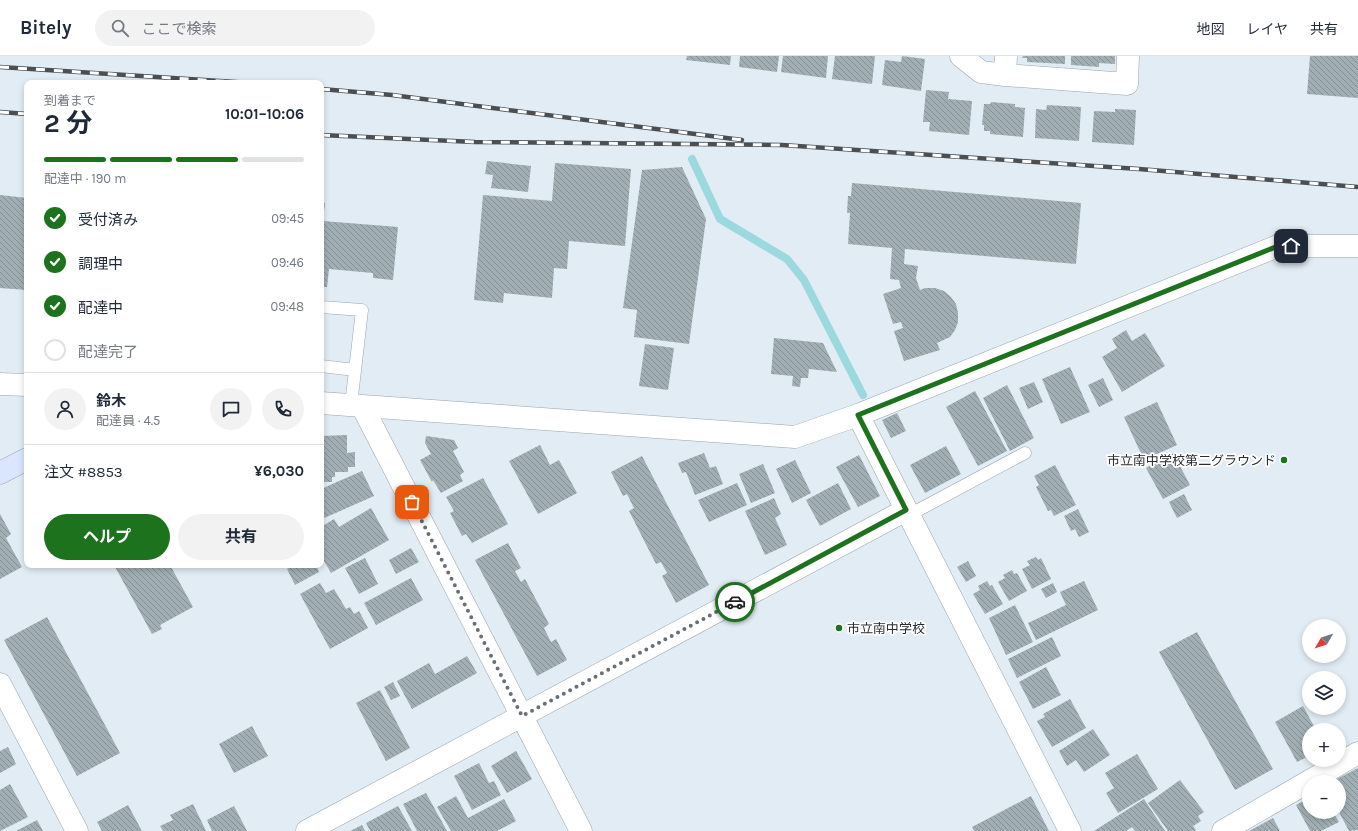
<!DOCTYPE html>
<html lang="ja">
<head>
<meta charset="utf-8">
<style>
  :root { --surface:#fff; --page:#f2f2f3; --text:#1f2937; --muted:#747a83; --line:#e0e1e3; --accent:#1c721d }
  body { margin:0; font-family:Karla,"Noto Sans JP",sans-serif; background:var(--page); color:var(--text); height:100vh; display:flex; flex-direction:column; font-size:15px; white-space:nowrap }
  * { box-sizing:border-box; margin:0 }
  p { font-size:13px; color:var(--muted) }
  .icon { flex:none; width:22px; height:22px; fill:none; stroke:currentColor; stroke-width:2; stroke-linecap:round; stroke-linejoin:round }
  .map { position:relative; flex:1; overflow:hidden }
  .drawer { position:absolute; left:24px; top:24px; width:300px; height:488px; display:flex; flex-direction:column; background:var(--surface); border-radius:8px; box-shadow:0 2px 6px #0003 }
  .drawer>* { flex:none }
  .needle { width:26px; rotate:231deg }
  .fabs { position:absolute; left:1302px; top:563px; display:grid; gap:8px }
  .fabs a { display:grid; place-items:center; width:44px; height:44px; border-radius:50%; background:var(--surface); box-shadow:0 2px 6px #0003; font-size:20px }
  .pin { position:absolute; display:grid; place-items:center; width:34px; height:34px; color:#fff; margin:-17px; border-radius:8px; box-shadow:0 2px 6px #0006 }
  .courier { position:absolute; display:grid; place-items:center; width:40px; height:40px; margin:-20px; border:3px solid #1c721d; border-radius:50%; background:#fff; color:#222; box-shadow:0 1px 5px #0007 }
  .overview em { font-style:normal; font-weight:700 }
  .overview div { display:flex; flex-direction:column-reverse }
  .overview { display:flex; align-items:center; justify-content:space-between; height:68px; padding:0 20px }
  h1 { font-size:26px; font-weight:700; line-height:30px }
  .bar { display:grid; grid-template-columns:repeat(4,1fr); gap:6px 4px; align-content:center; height:48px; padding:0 20px }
  .bar i { height:5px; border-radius:3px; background:var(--line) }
  .bar .current { background:var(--accent) }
  .bar p { grid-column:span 4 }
  .line { display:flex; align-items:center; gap:10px; padding:0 20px; border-top:1px solid var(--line) }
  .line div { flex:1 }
  .round { display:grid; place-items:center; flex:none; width:42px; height:42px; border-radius:21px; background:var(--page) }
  ol { padding:0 20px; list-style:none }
  li { display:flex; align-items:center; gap:12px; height:44px }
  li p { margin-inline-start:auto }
  li .icon { padding:4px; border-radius:50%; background:var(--accent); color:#fff; stroke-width:4 }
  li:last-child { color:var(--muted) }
  li i { width:22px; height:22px; border:2px solid var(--line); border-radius:50% }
  .action { display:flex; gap:8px; margin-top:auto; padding:8px 20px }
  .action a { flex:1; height:46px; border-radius:24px; background:var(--accent); color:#fff; font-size:16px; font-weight:700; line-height:46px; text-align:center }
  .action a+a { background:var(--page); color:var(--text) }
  header { display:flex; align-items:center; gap:24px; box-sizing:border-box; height:56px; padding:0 20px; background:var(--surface); border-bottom:1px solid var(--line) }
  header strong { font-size:19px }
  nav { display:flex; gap:22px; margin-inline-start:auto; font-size:14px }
  .search { width:280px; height:36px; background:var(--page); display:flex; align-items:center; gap:10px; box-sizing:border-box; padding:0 14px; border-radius:22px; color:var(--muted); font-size:15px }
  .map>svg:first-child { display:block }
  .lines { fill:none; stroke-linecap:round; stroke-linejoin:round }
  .stream { stroke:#9bd9de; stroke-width:8 }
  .building { fill:url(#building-back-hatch) }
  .service-casing { stroke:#99a4ad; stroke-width:13 }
  .minor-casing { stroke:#99a4ad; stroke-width:23 }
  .tertiary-casing { stroke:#99a4ad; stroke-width:23 }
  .secondary-casing { stroke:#99a4ad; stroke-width:23 }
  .service { stroke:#fff; stroke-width:12 }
  .minor { stroke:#fff; stroke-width:22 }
  .tertiary { stroke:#fff; stroke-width:22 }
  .secondary { stroke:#d9e6fd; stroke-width:22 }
  .rail-casing { stroke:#4a4f53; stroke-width:4.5 }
  .rail { stroke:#fff; stroke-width:3; stroke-dasharray:9; stroke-linecap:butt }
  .done { stroke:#696f74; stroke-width:4; stroke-dasharray:0 7.2 }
  .route { stroke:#1c721d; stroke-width:5 }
  .poi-dot { fill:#1c721d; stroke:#fff; stroke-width:1.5 }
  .labels { text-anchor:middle; stroke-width:3.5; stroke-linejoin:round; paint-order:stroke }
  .poi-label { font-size:13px; fill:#282c2f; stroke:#fff; text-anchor:end }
</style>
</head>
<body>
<header>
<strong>Bitely</strong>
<div class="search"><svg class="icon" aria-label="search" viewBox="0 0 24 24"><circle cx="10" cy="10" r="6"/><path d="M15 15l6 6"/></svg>ここで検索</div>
<nav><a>地図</a><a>レイヤ</a><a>共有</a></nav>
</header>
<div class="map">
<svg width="1358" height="775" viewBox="0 0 1358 775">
  <defs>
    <pattern id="building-back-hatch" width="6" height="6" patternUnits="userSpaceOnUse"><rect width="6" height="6" fill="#a1afb4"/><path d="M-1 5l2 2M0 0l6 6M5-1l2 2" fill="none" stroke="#838f93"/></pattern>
  </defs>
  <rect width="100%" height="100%" fill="#e1ecf5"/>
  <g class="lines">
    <path class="stream" d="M692 103 720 163 787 203 804 224 863 339"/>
  </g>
  <path class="building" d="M687 0H731L730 9 686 4Z
    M740 0H779L777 16 739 11Z
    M783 0H828L826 22 781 16Z
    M835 0H875L872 28 832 23Z
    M902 0 925 3 921 35 882 29 885 4 901 6Z
    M1023 0H1065V8L1027 6V2H1022Z
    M1071 0H1115V8L1099 7V11L1071 9Z
    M1310 0H1358V42L1307 38Z
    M926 34 949 36 948 43 972 45 969 79 929 75 930 66H923Z
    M991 46 1015 48V51L1025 52 1023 81 990 78V75H984V69H982L984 48H990Z
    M1047 49 1081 51 1079 85 1035 82 1036 53 1046 54Z
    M1115 53 1136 54 1134 89 1092 86 1094 55 1115 56Z
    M487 105 531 110 528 136 491 132 493 119 485 118Z
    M555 107 631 113 625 190 569 185 567 213 554 212 552 242 504 237 503 247 474 244 483 139 552 145Z
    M682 111 706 163 689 288 634 281 637 254 623 252 642 114Z
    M852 127 1081 147 1076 208 905 193 904 208 918 210 916 222 920 234 925 232H935L944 235 951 241 956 248 958 257V266L955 274 950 281 937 287 940 294 904 305 894 275 903 272 901 266 893 268 883 238 901 232 899 224 890 223 892 192 848 188 850 157H847L848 140H851Z
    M0 139 27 142V234L0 232Z
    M321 146 325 147 323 165 398 171 393 224 373 222V217L329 213 327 231H321Z
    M1126 274 1132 285 1145 277 1165 310 1122 336 1102 301 1117 292 1112 283Z
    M774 282 823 287 837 316 809 313 808 322H801L800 331 792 330 793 320 771 318Z
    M645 288 674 292 668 334 639 330Z
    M1070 311 1090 356 1061 368 1042 323Z
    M1103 322 1113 344 1099 351 1088 329Z
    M1034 326 1043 346 1028 353 1019 332Z
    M1007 329 1034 382 1010 395 983 342Z
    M975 335 1007 395 978 410 946 351Z
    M1157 346 1177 389 1144 404 1124 361Z
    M897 357 906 375 891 382 882 364Z
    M347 379V397L355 396V411H348V416H335V421H332V426H321V380Z
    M426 380 454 384 458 392 453 395 464 416 460 419 463 425 441 437 433 424 432 426 420 404 431 398 425 387Z
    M540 389 550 409 559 404 577 437 538 458 509 405Z
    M946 390 961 418 925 437 910 409Z
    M704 397 710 412 716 410 723 428 695 439 686 416 682 417 678 407Z
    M1173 397 1190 429 1163 443 1146 412Z
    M859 399 880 440 858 451 836 411Z
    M642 400 709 529 676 547 662 520 667 517 661 506 656 508 629 455 634 452 627 438 623 440 611 416Z
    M795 404 811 437 792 447 776 413Z
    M763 408 775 437 751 447 739 418Z
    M1055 409 1076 449 1054 460 1051 454 1048 455 1036 431 1039 429 1034 420Z
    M362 415 374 440 322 463 321 460V433Z
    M483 422 508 468 472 487 466 478 462 480 450 457 454 455 446 441Z
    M737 427 747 449 709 466 698 444Z
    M838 427 851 453 820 470 806 444Z
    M1184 438 1192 454 1177 462 1169 446Z
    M774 442 781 458 775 462 787 489 765 499 745 455Z
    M371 452 389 484 331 517 321 500V479L324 478 321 474V471L334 463 339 471Z
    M1078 453 1089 476 1079 481 1075 473 1071 475 1064 460Z
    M0 458 11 478 6 482 22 511 0 523Z
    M508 487 521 512 515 515 521 526 525 523 549 568 544 572 551 586 556 583 567 604 537 620 475 504Z
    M411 492 419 506 396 518 389 504Z
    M1036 501 1038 504 1041 502 1051 523 1032 533 1022 513 1030 509 1027 505Z
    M365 502 378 528 359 538 345 512Z
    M968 505 976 520 966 526 957 511Z
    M114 509H170L193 551 160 569 162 573 152 578Z
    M294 509H316L319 516 295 529 287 513Z
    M1012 514 1014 518 1017 517 1027 535 1009 545 998 526 1005 522 1003 519Z
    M411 522 423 544 376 569 364 547Z
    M987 525 990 530 992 529 1003 548 985 558 973 538 980 534 978 530Z
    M1084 525 1098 554 1036 584 1028 567 1066 549 1060 536Z
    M320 527 326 537 334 533 346 553 350 551 354 558 359 555 368 572 330 593 300 538Z
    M1053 527 1057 536 1046 542 1041 533Z
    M1015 549 1033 586 1006 599 989 562Z
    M47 561 120 697 77 720 4 584Z
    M1197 576 1273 713 1235 734 1159 596Z
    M1052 581 1061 600 1017 622 1008 603Z
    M467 600 477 617 412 653 397 625 429 607 435 618Z
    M1046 611 1061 639 1033 653 1019 626Z
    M393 626 400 640 391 644 384 631Z
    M380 634 410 692 386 705 356 647Z
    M1070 643 1086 672 1052 691 1037 665 1045 661 1043 658Z
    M1303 650 1316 674H1309V700L1297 706 1275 666Z
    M252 670 268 700 234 717 219 688Z
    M1093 673 1110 699 1084 716 1076 704 1067 710 1059 695Z
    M8 691 16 708 0 717V695Z
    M516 695 532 723 507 737 491 710Z
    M1137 698 1158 733 1118 757 1106 737 1114 732 1105 717Z
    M479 707 489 727 494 725 501 739 472 754 454 720Z
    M1358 712V774L1349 775 1339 756V726H1331Z
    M1180 724 1204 756 1198 760 1201 765 1193 770 1196 774 1194 775H1168L1148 747Z
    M10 728 28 761 0 775V734Z
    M426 737 447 775H417L403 748Z
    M456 740 468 762 504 743 516 765 497 775H451L437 751Z
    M1031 740 1049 775H974L972 771Z
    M1309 742V756H1333L1339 766 1321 775H1310L1296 749Z
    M1144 743 1165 775H1135L1132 771 1126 775H1094Z
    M193 748 206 775H163L160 770 173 764 170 759Z
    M128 749 142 775H102L97 766Z
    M234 750 247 775H212L207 764Z
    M398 750 412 775H370L366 767Z
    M1273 762 1280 775H1249Z
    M37 764 43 775H16Z
    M362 769 365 775H350Z"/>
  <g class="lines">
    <g class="service-casing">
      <path id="service" d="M321 251 362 254 351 349
        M321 310 355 314
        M909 459 1025 397"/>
    </g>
    <g class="minor-casing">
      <path id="minor" d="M961 0 981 16 1005 19 1127 28 1128 0
        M1005 19 1006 0
        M1070 775 858 359 1278 190H1358
        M1223 775 1358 697"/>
    </g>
    <g class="tertiary-casing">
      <path id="tertiary" d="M0 328 27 329
        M321 347 795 381 858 359
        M362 350 581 775
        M0 628 77 775
        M307 775 906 454"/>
    </g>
    <g class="secondary-casing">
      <path id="secondary" d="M0 417 27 403"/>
    </g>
    <use href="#service" class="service"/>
    <use href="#minor" class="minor"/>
    <use href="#tertiary" class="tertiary"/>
    <use href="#secondary" class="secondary"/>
    <g class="rail-casing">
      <path id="rail" d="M0 11 251 27
        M321 33 392 39 742 84
        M0 56 27 58
        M321 79 475 86 782 89 1139 113 1358 131"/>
    </g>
    <use href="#rail" class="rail"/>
  </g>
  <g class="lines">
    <path class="done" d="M412 446 522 660 735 546"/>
    <path class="route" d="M735 546 906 454 858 359 1278 190H1291"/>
  </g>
  <g class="poi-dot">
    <circle cx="1284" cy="404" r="4"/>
    <circle cx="839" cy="572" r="4"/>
  </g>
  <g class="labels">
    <g class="poi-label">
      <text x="1276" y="409">市立南中学校第二グラウンド</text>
      <text x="847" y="577" text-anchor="start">市立南中学校</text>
    </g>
  </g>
</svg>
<div class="fabs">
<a><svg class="needle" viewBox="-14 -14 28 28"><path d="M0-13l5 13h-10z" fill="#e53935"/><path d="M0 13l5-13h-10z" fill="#747a83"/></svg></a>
<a><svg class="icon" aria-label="layers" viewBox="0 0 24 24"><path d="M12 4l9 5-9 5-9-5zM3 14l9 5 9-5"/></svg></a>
<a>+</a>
<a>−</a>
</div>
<div class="pin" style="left:412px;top:446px;background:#ea580c"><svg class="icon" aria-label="bag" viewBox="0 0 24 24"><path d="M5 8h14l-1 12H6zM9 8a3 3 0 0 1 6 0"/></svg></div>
<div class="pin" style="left:1291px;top:190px;background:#1f2937"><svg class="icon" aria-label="home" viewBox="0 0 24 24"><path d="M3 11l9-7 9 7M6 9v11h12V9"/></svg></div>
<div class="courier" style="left:735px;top:546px"><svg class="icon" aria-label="car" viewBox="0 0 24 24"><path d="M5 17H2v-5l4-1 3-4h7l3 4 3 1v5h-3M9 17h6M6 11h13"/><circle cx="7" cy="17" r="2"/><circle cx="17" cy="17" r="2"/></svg></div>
<section class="drawer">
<div class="overview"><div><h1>2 分</h1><p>到着まで</p></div><em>10:01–10:06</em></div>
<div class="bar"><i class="current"></i><i class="current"></i><i class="current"></i><i></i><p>配達中 · 190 m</p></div>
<ol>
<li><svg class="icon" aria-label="check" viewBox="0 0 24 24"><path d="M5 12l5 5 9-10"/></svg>受付済み<p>09:45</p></li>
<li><svg class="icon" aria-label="check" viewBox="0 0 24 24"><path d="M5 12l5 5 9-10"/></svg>調理中<p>09:46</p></li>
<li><svg class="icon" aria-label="check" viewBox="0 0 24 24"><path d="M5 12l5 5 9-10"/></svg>配達中<p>09:48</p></li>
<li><i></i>配達完了</li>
</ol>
<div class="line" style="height:72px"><a class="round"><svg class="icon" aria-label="person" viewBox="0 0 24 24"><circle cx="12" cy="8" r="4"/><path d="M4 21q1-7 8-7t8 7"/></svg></a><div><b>鈴木</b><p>配達員 · 4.5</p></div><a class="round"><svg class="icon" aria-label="chat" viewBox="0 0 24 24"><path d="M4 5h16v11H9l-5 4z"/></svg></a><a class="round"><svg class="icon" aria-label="phone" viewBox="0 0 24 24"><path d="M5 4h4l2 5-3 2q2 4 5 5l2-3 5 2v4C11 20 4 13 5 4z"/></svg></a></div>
<div class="line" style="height:52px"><div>注文 #8853</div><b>¥6,030</b></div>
<div class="action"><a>ヘルプ</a><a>共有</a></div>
</section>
</div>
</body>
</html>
